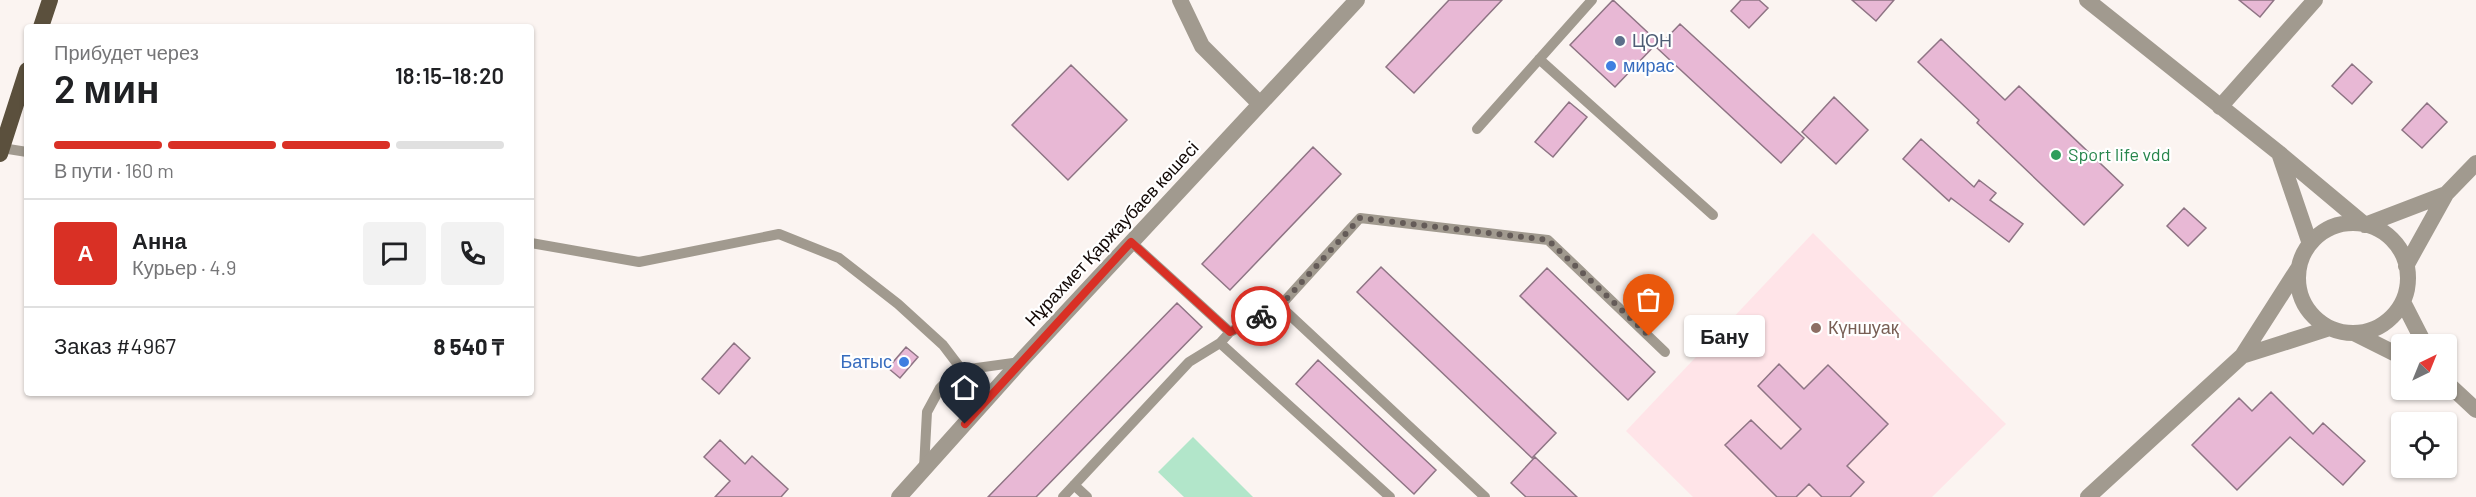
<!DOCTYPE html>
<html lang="ru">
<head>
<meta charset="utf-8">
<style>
  :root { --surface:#fff; --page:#f2f2f2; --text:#202124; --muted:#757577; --line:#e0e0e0; --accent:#d93025 }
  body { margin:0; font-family:Barlow,sans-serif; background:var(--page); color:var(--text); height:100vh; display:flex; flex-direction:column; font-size:22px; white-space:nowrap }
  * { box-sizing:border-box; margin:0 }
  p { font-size:20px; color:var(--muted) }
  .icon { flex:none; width:33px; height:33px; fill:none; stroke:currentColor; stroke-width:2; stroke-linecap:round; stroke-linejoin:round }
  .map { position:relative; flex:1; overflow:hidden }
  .panel { position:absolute; left:24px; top:24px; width:510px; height:372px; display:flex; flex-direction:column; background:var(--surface); border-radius:6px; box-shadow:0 2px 4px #0004 }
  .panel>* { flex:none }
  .needle { width:39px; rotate:43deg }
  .tools { position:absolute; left:2391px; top:334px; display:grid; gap:12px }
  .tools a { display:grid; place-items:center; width:66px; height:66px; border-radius:6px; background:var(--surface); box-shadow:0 2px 4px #0004; font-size:30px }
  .pin { position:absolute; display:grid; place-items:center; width:51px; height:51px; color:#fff; margin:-62px -26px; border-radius:50% 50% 50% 0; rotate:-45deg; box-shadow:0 0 6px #0007 }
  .pin .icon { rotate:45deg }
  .courier { position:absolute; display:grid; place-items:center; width:60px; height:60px; margin:-30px; border:4px solid #d93025; border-radius:50%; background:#fff; color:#222; box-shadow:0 2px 8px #0007 }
  .bubble { position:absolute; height:42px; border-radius:6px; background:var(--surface); box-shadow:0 2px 4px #0004; font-size:20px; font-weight:600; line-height:42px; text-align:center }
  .overview em { font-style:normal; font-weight:600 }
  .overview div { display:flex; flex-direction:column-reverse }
  .overview { display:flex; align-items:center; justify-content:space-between; height:102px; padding:0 30px }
  h1 { font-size:39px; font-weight:600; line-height:45px }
  .bar { display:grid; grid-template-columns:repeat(4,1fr); gap:9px 6px; align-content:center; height:72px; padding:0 30px }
  .bar i { height:8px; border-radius:4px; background:var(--line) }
  .bar .current { background:var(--accent) }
  .bar p { grid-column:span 4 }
  .line { display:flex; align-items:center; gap:15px; padding:0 30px; border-top:2px solid var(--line) }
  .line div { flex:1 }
  .round { display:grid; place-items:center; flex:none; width:63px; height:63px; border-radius:6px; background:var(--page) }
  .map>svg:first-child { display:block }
  .education { fill:#ffe4e8 }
  .garden { fill:#b2e6ca }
  .building { fill:#e8b8d5; stroke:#8e7484; stroke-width:1.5 }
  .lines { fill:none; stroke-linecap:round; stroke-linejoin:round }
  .service { stroke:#a19a8f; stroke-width:10 }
  .minor { stroke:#a19a8f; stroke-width:16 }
  .primary { stroke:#5b503d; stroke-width:16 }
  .done { stroke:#645b58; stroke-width:6; stroke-dasharray:0 10.8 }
  .route { stroke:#d93025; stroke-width:8 }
  .service-dot { fill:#5c6f8a; stroke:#fff; stroke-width:2 }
  .shop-dot { fill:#3f7fe0; stroke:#fff; stroke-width:2 }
  .leisure-dot { fill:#2e9e5b; stroke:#fff; stroke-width:2 }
  .education-dot { fill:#8d6e63; stroke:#fff; stroke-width:2 }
  .labels { text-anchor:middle; stroke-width:4.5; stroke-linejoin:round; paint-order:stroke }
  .service-label { font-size:18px; fill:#4e5e75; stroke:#fff; text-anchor:start }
  .shop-label { font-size:18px; fill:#366cbe; stroke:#fff; text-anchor:start }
  .leisure-label { font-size:18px; fill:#27864d; stroke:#fff; text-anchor:start }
  .street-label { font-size:18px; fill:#120805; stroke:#fff }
  .education-label { font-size:18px; fill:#785e54; stroke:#fff; text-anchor:start }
</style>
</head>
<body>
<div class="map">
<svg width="2476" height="497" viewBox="0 0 2476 497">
  <rect width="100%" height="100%" fill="#fbf4f1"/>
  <path class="education" d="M1813 233 2006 424 1932 497H1693L1626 431Z"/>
  <path class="garden" d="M1193 437 1253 497H1184L1158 472Z"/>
  <path class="building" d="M1449 0H1502L1414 93 1386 67Z
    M1613 0 1658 42 1615 87 1570 45Z
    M1741 0H1759L1768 8 1749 28 1731 11Z
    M1852 0H1894L1876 21Z
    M2239 0H2274L2260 17Z
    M1680 24 1804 138 1781 163 1657 48Z
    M1941 39 2005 100 2019 86 2123 185 2084 225 1977 123 1979 120 1918 62Z
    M2352 64 2372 82 2352 104 2332 86Z
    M1071 65 1127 120 1068 180 1012 125Z
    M1834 97 1868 130 1836 164 1802 132Z
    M1569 102 1587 117 1553 157 1535 142Z
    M2427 103 2447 122 2422 148 2402 130Z
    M1921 139 1974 187 1979 180 1996 193 1990 200 2023 224 2009 242 1951 198 1949 201 1903 159Z
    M1313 147 1341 174 1230 290 1202 264Z
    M2184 208 2206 228 2188 246 2167 226Z
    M1381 267 1556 433 1532 458 1357 292Z
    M1547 268 1655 372 1628 400 1520 296Z
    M1177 303 1202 327 1036 497H988Z
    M734 343 750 358 719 394 702 379Z
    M906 347 918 357 900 378 888 368Z
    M1318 360 1436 470 1414 494 1296 384Z
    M1779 364 1804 389 1828 365 1888 424 1847 466 1864 482 1850 497H1822L1809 484 1796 497H1777L1725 445 1751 420 1781 449 1801 429 1758 386Z
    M2271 392 2313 434 2323 423 2365 461 2343 485 2290 437 2237 490 2192 445 2239 398 2252 411Z
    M720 440 745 464 752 456 788 489 781 497H715L730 481 704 457Z
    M1535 457 1577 497H1526L1511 483Z"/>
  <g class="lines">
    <path class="service" d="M1539 59 1713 215
      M1477 129 1592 0
      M2 148 27 152
      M531 243 639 262 779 234 839 258 898 304 943 345 962 370
      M1280 306 1485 497
      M1230 332 1280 306 1360 218 1548 240 1665 352
      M1220 343 1390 497
      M924 468 927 412 940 388 953 375 962 370 1020 362
      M1074 485 1087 497
      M1063 497 1189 362 1220 343 1230 332 1131 242"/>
    <path class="minor" d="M1180 0 1202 46 1260 104
      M2087 0 2279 153
      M2220 107 2315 0
      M2446 194 2476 163
      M2298 278a55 55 0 1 1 110 0a55 55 0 1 1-110 0Z
      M2310 244 2279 153 2365 225 2446 194 2406 266
      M2299 267 2242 356 2330 328
      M2403 302 2425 345
      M2354 333 2402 357
      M2446 382 2476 410
      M899 497 1020 362 1357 0
      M2088 497 2242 356"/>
    <path class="primary" d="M41 27 50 0
      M0 154 27 70"/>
  </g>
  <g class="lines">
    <path class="done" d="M1261 316 1280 306 1360 218 1548 240 1649 336"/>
    <path class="route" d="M965 424 1131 242 1230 332 1261 316"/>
  </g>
  <circle class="service-dot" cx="1620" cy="41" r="6"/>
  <g class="shop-dot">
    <circle cx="1611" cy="66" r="6"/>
    <circle cx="904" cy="362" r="6"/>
  </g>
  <circle class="leisure-dot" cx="2056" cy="155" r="6"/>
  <circle class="education-dot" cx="1816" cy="328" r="6"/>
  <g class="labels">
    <g class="service-label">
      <text x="1632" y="47">ЦОН</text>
    </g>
    <g class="shop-label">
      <text x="1623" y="72">мирас</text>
      <text x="892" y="368" text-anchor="end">Батыс</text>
    </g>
    <g class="leisure-label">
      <text x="2068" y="161">Sport life vdd</text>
    </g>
    <g class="street-label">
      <text transform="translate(1112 234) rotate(-47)" y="6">Нұрахмет Қаржаубаев көшесі</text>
    </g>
    <g class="education-label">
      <text x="1828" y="334">Күншуақ</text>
    </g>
  </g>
</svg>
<div class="tools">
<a><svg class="needle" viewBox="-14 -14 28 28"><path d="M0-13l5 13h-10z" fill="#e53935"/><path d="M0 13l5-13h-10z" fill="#757577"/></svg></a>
<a><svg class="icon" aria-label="locate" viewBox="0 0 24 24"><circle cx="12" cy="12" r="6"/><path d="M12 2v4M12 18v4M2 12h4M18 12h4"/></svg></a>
</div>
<div class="pin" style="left:1649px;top:336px;background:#ea580c"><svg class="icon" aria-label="bag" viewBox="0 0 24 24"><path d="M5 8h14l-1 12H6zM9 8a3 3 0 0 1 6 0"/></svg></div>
<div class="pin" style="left:965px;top:424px;background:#1f2937"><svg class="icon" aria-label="home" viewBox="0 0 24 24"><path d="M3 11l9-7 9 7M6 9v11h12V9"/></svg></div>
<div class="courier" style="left:1261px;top:316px"><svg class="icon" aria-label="bike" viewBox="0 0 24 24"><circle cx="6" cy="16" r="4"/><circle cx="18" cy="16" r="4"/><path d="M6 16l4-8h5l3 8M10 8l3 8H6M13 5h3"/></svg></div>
<div class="bubble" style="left:1684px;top:315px;width:81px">Бану</div>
<section class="panel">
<div class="overview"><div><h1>2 мин</h1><p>Прибудет через</p></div><em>18:15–18:20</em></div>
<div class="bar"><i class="current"></i><i class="current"></i><i class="current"></i><i></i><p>В пути · 160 m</p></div>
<div class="line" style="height:108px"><b class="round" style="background:var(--accent);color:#fff">А</b><div><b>Анна</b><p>Курьер · 4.9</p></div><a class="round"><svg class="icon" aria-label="chat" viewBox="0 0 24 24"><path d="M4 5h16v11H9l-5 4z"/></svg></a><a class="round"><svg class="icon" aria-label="phone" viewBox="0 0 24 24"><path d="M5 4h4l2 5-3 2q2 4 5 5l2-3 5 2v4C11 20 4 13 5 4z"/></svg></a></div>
<div class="line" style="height:78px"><div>Заказ #4967</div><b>8 540 ₸</b></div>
</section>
</div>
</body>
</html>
